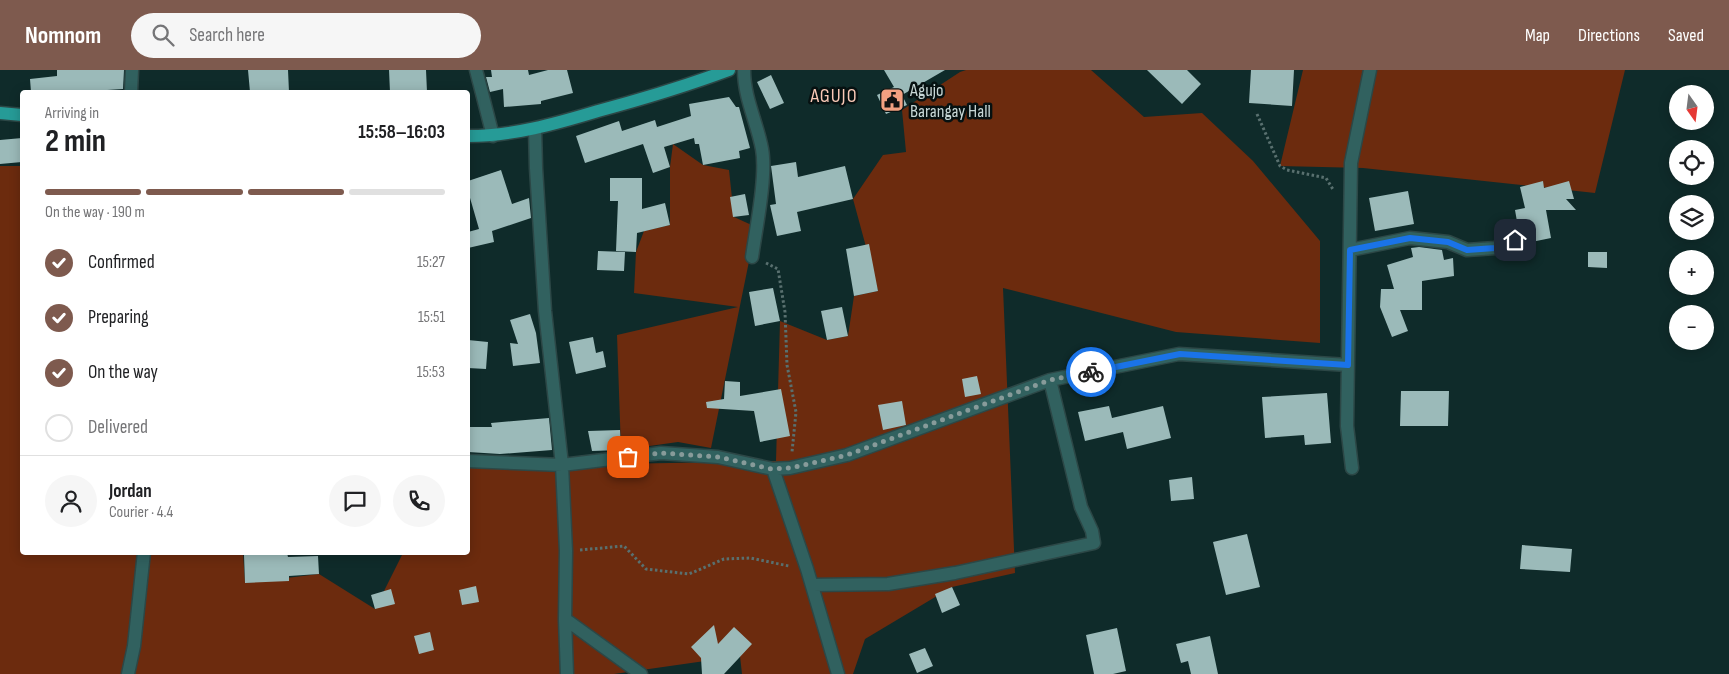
<!DOCTYPE html>
<html lang="en">
<head>
<meta charset="utf-8">
<style>
  :root { --surface:#fff; --page:#f6f6f6; --text:#202124; --muted:#757577; --line:#e0e0e0; --accent:#7e5a4e }
  body { margin:0; font-family:"Sofia Sans Condensed",sans-serif; background:var(--page); color:var(--text); height:100vh; display:flex; flex-direction:column; font-size:19px; white-space:nowrap }
  * { box-sizing:border-box; margin:0 }
  p { font-size:16px; color:var(--muted) }
  .icon { flex:none; width:28px; height:28px; fill:none; stroke:currentColor; stroke-width:2; stroke-linecap:round; stroke-linejoin:round }
  .map { position:relative; flex:1; overflow:hidden }
  .drawer { position:absolute; left:20px; top:20px; width:450px; height:465px; display:flex; flex-direction:column; background:var(--surface); border-radius:5px; box-shadow:0 2px 12px #0003 }
  .drawer>* { flex:none }
  .needle { width:32px; rotate:166deg }
  .fabs { position:absolute; left:1669px; top:15px; display:grid; gap:10px }
  .fabs a { display:grid; place-items:center; width:45px; height:45px; border-radius:50%; background:var(--surface); box-shadow:0 2px 12px #0003; font-size:25px }
  .pin { position:absolute; display:grid; place-items:center; width:42px; height:42px; color:#fff; margin:-21px; border-radius:10px; box-shadow:0 2px 8px #0006 }
  .courier { position:absolute; display:grid; place-items:center; width:50px; height:50px; margin:-25px; border:4px solid #1a73e8; border-radius:50%; background:#fff; color:#222; box-shadow:0 1px 6px #0007 }
  .headline em { font-style:normal; font-weight:700 }
  .headline div { display:flex; flex-direction:column-reverse }
  .headline { display:flex; align-items:center; justify-content:space-between; height:85px; padding:0 25px }
  h1 { font-size:32px; font-weight:700; line-height:38px }
  .bar { display:grid; grid-template-columns:repeat(4,1fr); gap:8px 5px; align-content:center; height:60px; padding:0 25px }
  .bar i { height:6px; border-radius:4px; background:var(--line) }
  .bar .current { background:var(--accent) }
  .bar p { grid-column:span 4 }
  .line { display:flex; align-items:center; gap:12px; padding:0 25px; border-top:1px solid var(--line) }
  .line div { flex:1 }
  .round { display:grid; place-items:center; flex:none; width:52px; height:52px; border-radius:26px; background:var(--page) }
  ol { padding:0 25px; list-style:none }
  li { display:flex; align-items:center; gap:15px; height:55px }
  li p { margin-inline-start:auto }
  li .icon { padding:5px; border-radius:50%; background:var(--accent); color:#fff; stroke-width:4 }
  li:last-child { color:var(--muted) }
  li i { width:28px; height:28px; border:2px solid var(--line); border-radius:50% }
  header { display:flex; align-items:center; gap:30px; box-sizing:border-box; height:70px; padding:0 25px; background:var(--accent); color:#fff }
  header strong { font-size:24px }
  nav { display:flex; gap:28px; margin-inline-start:auto; font-size:18px }
  .search { width:350px; height:45px; background:var(--page); display:flex; align-items:center; gap:12px; box-sizing:border-box; padding:0 18px; border-radius:28px; color:var(--muted); font-size:19px }
  .map>svg:first-child { display:block }
  .green { fill:#6c2b0e }
  .building { fill:#9bbab9 }
  .lines { fill:none; stroke-linecap:round; stroke-linejoin:round }
  .minor-casing { stroke:#2c4746; stroke-width:15 }
  .major-casing { stroke:#2c4746; stroke-width:15 }
  .path { stroke:#59706f; stroke-width:3; stroke-dasharray:2.5 2.5; stroke-linecap:butt }
  .minor { stroke:#31615f; stroke-width:12 }
  .major { stroke:#269b97; stroke-width:12 }
  .done { stroke:#879b9a; stroke-width:5; stroke-dasharray:0 9 }
  .route { stroke:#1a73e8; stroke-width:6 }
  .labels { text-anchor:middle; stroke-width:5; stroke-linejoin:round; paint-order:stroke }
  .poi-label { font-size:18px; fill:#c7d7d6; stroke:#061111; text-anchor:start }
  .quarter-label { font-size:20px; letter-spacing:1px; fill:#f9c9b7; stroke:#061111 }
</style>
</head>
<body>
<header>
<strong>Nomnom</strong>
<div class="search"><svg class="icon" aria-label="search" viewBox="0 0 24 24"><circle cx="10" cy="10" r="6"/><path d="M15 15l6 6"/></svg>Search here</div>
<nav><a>Map</a><a>Directions</a><a>Saved</a></nav>
</header>
<div class="map">
<svg width="1729" height="604" viewBox="0 0 1729 604">
  <rect width="100%" height="100%" fill="#0f2b2a"/>
  <path class="green" d="M966 0H1091L1144 47 1202 43 1253 91 1320 171V273L1176 262 1003 218 1015 503 952 517 865 569 853 604H742L740 586 614 604H0V96H22V482L243 483 245 513 319 504 375 539 403 483 468 482V386L562 395 776 391 780 251 827 270 848 266 854 226 878 221 853 129 883 85 906 82 902 40 960 2Z
    M1303 0H1625L1595 123 1363 98 1280 96Z
    M673 74 703 95 729 100 734 147 756 157 711 378 678 372 621 380 617 265 738 237 634 223 636 182 644 161 670 155V97Z"/>
  <path class="building" d="M57 0H124L123 19 76 22H31L30 9 57 6Z
    M248 0H288L289 22H250Z
    M389 0H426L427 22H390Z
    M491 0H528L529 5 548 0H567L573 23 541 31V34L504 37 503 19 490 22 486 7H492Z
    M884 0H945L902 25 907 35 886 44 877 25 894 17Z
    M1147 0H1187L1201 14 1182 34Z
    M1251 0H1294L1292 36 1249 33Z
    M771 5 784 33 770 39 757 12Z
    M729 27 736 37H739L750 78 739 81 740 88 703 95 699 74H695L694 68 664 77 670 97 653 103 643 74 585 93 576 66 619 51 622 61 655 50 657 57 691 46 689 34Z
    M22 68V92L0 94V70Z
    M796 92 798 107 845 96 853 129 797 142 801 161 777 166 770 135 776 134 771 96Z
    M501 100 512 134 529 128 531 148 492 161 494 172 468 178V162L479 159 468 121V111Z
    M610 108H642V139L665 133 670 155 637 163 636 182 616 181 618 131H610Z
    M1543 111 1544 118 1569 111 1574 129H1566L1576 140H1546L1551 168 1522 174 1523 167 1519 163 1515 140 1525 138 1520 117Z
    M1408 121 1414 154 1375 161 1369 128Z
    M745 124 749 145 733 147 730 127Z
    M869 174 878 221 854 226 846 179Z
    M1419 177 1442 180 1444 190 1453 188 1454 206 1422 211V240H1400L1408 261 1392 267 1380 237 1381 219H1394L1387 195 1413 187 1411 178Z
    M598 181 625 182 624 201 597 200Z
    M1588 182H1607V198L1588 197Z
    M773 218 780 251 755 256 749 222Z
    M842 237 848 266 827 270 821 241Z
    M530 244 536 263 540 293 513 296 510 273 518 274 510 250Z
    M593 267 596 283 603 281 606 297 576 304 569 272Z
    M468 270 488 272 486 299 468 298Z
    M977 306 981 324 965 327 962 309Z
    M725 311 740 312V326L781 319 790 366 760 372 754 341 707 338 706 332 724 329Z
    M1401 321H1449L1448 356H1400Z
    M1327 323 1331 373 1305 375 1304 365 1265 368 1262 327Z
    M902 331 906 355 883 360 878 335Z
    M1109 336 1112 348 1163 336 1171 368 1127 379 1123 362 1085 371 1078 342Z
    M549 348 552 380 500 384 468 382V357H492L491 353Z
    M620 360 621 380 592 381 588 361Z
    M1192 407 1194 429 1171 431 1169 410Z
    M1247 464 1260 517 1226 525 1213 472Z
    M1522 475 1572 479 1570 502 1520 499Z
    M287 483 288 487 318 486 319 504 289 506V511L245 513 244 485Z
    M476 516 479 532 462 535 459 520Z
    M952 517 960 535 942 543 935 524Z
    M391 519 395 534 375 539 371 525Z
    M714 555 718 574 734 557 752 574 724 604H702L701 588 691 577Z
    M1117 558 1126 601 1113 604H1094L1086 565Z
    M430 562 434 580 419 584 414 566Z
    M1210 566 1218 604H1191L1188 591 1181 593 1176 574Z
    M925 578 933 596 917 603 909 584Z"/>
  <g class="lines">
    <g class="minor-casing">
      <path id="minor" d="M476 0 493 66
        M744 0C744 28 757 52 762 79 767 106 756 158 752 187
        M131 22 132 0
        M535 59 536 98 545 241 562 395 566 481 565 549 567 604
        M1350 180 1410 168 1448 172 1467 180 1495 178 1515 170
        M468 391 562 395 661 383 718 387 773 399 790 398 847 385 1050 310 1179 284 1348 295
        M1352 398 1347 356 1351 93 1370 0
        M773 399 807 499 838 604
        M812 515 888 514 955 503 1094 473 1092 461 1081 437 1050 310
        M565 549 641 604
        M128 604 134 576 144 482"/>
    </g>
    <g class="major-casing">
      <path id="major" d="M0 43 22 45
        M468 66C513 66 555 54 598 41 643 29 686 16 729 0"/>
    </g>
    <path class="path" d="M1257 44 1280 96 1287 100 1326 108 1334 121
      M766 193 778 199 785 242 787 295 796 342 792 382
      M580 480 624 476 646 499 689 504 724 489 750 488 789 496"/>
    <use href="#minor" class="minor"/>
    <use href="#major" class="major"/>
  </g>
  <g class="lines">
    <path class="done" d="M628 387 661 383 718 387 772 399 790 398 847 385 1050 310 1091 302"/>
    <path class="route" d="M1091 302 1180 284 1348 295 1350 180 1410 168 1448 172 1467 180 1495 178 1515 170"/>
  </g>
  <defs>
    <g id="civic-square" transform="scale(1.25)"><rect x="-9" y="-9" width="18" height="18" rx="4" fill="#f2a081" stroke="#061111"/><path d="M-.6-6.5H3V-4.5H.6V-3L4-1V1h2V6H-6V1h2V-1L-.6-3ZM-1.2 2.5V6h2.4V2.5Z" fill="#111"/></g>
  </defs>
  <g fill-rule="evenodd">
    <use href="#civic-square" x="892" y="30"/>
  </g>
  <g class="labels">
    <g class="poi-label">
      <text x="910" y="26">Agujo<tspan x="910" dy="21">Barangay Hall</tspan></text>
    </g>
    <g class="quarter-label">
      <text x="834" y="32">AGUJO</text>
    </g>
  </g>
</svg>
<div class="fabs">
<a><svg class="needle" viewBox="-14 -14 28 28"><path d="M0-13l5 13h-10z" fill="#e53935"/><path d="M0 13l5-13h-10z" fill="#757577"/></svg></a>
<a><svg class="icon" aria-label="locate" viewBox="0 0 24 24"><circle cx="12" cy="12" r="6"/><path d="M12 2v4M12 18v4M2 12h4M18 12h4"/></svg></a>
<a><svg class="icon" aria-label="layers" viewBox="0 0 24 24"><path d="M12 4l9 5-9 5-9-5zM3 14l9 5 9-5"/></svg></a>
<a>+</a>
<a>−</a>
</div>
<div class="pin" style="left:628px;top:387px;background:#ea580c"><svg class="icon" aria-label="bag" viewBox="0 0 24 24"><path d="M5 8h14l-1 12H6zM9 8a3 3 0 0 1 6 0"/></svg></div>
<div class="pin" style="left:1515px;top:170px;background:#1f2937"><svg class="icon" aria-label="home" viewBox="0 0 24 24"><path d="M3 11l9-7 9 7M6 9v11h12V9"/></svg></div>
<div class="courier" style="left:1091px;top:302px"><svg class="icon" aria-label="bike" viewBox="0 0 24 24"><circle cx="6" cy="16" r="4"/><circle cx="18" cy="16" r="4"/><path d="M6 16l4-8h5l3 8M10 8l3 8H6M13 5h3"/></svg></div>
<section class="drawer">
<div class="headline"><div><h1>2 min</h1><p>Arriving in</p></div><em>15:58–16:03</em></div>
<div class="bar"><i class="current"></i><i class="current"></i><i class="current"></i><i></i><p>On the way · 190 m</p></div>
<ol>
<li><svg class="icon" aria-label="check" viewBox="0 0 24 24"><path d="M5 12l5 5 9-10"/></svg>Confirmed<p>15:27</p></li>
<li><svg class="icon" aria-label="check" viewBox="0 0 24 24"><path d="M5 12l5 5 9-10"/></svg>Preparing<p>15:51</p></li>
<li><svg class="icon" aria-label="check" viewBox="0 0 24 24"><path d="M5 12l5 5 9-10"/></svg>On the way<p>15:53</p></li>
<li><i></i>Delivered</li>
</ol>
<div class="line" style="height:90px"><a class="round"><svg class="icon" aria-label="person" viewBox="0 0 24 24"><circle cx="12" cy="8" r="4"/><path d="M4 21q1-7 8-7t8 7"/></svg></a><div><b>Jordan</b><p>Courier · 4.4</p></div><a class="round"><svg class="icon" aria-label="chat" viewBox="0 0 24 24"><path d="M4 5h16v11H9l-5 4z"/></svg></a><a class="round"><svg class="icon" aria-label="phone" viewBox="0 0 24 24"><path d="M5 4h4l2 5-3 2q2 4 5 5l2-3 5 2v4C11 20 4 13 5 4z"/></svg></a></div>
</section>
</div>
</body>
</html>
